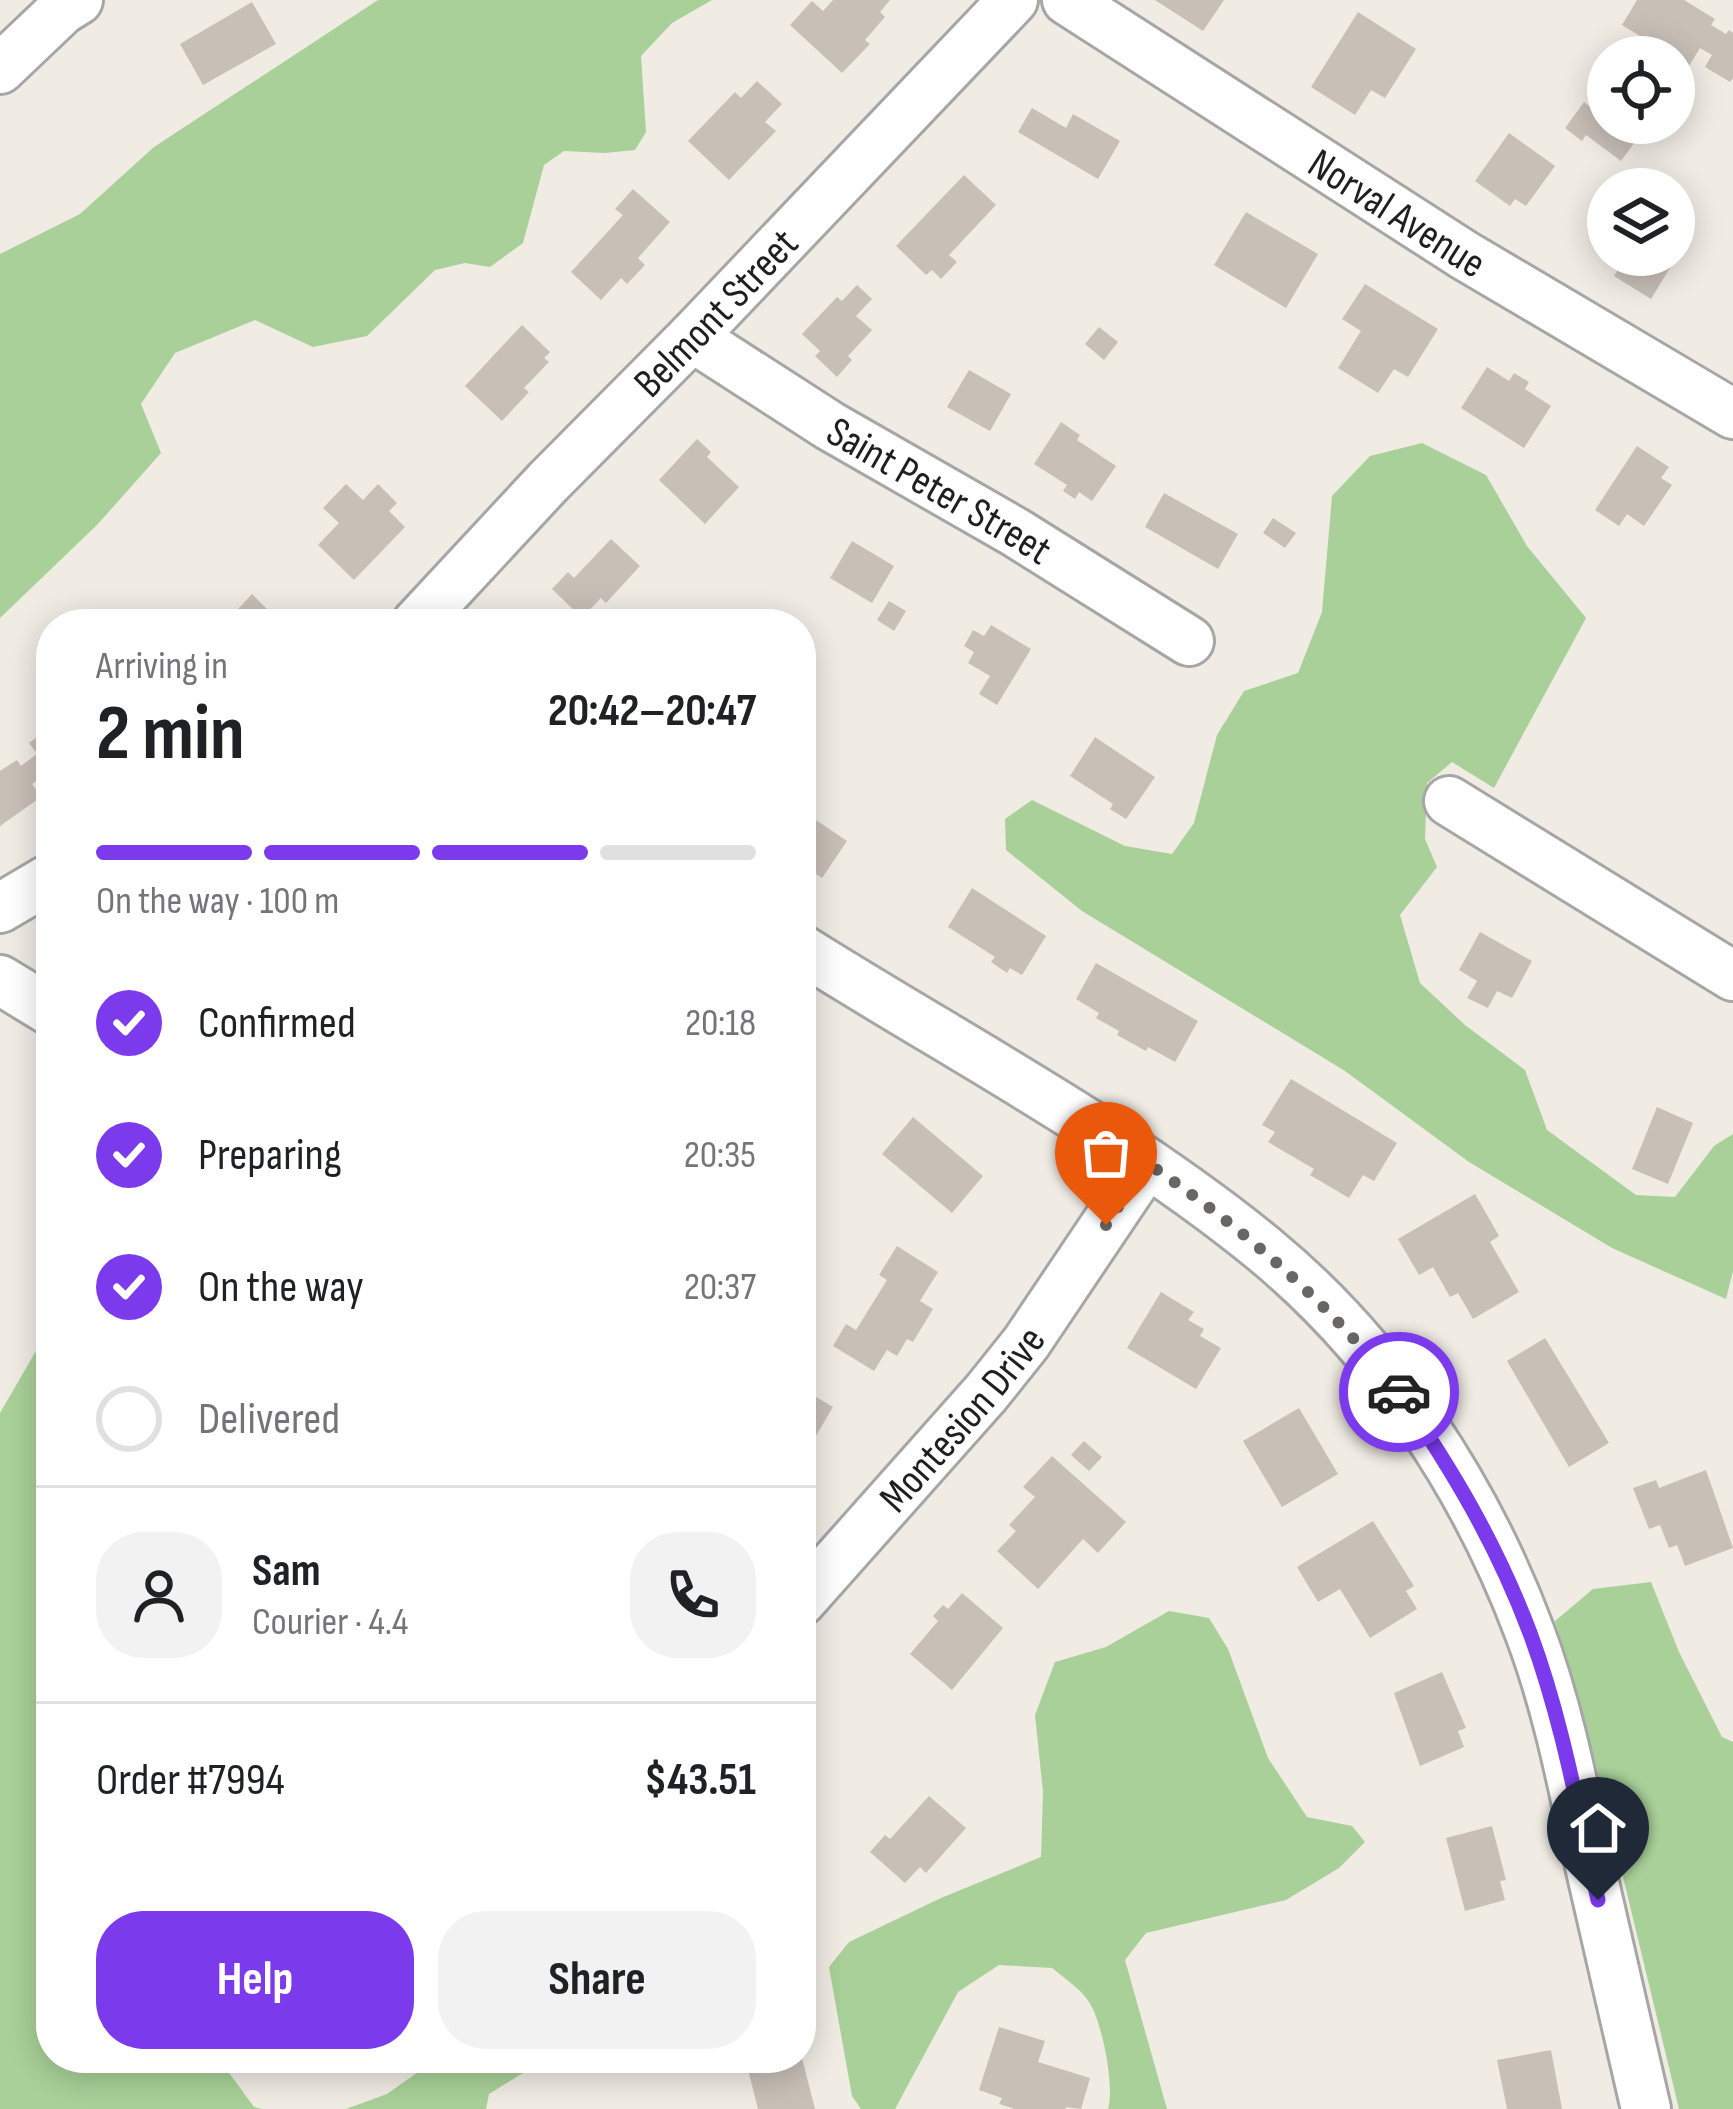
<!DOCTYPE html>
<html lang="en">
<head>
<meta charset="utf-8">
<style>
  :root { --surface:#fff; --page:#f2f2f2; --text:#202124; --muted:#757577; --line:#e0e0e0; --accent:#7c3aed }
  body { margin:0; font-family:"Sofia Sans Condensed",sans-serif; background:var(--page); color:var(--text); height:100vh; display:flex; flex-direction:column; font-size:45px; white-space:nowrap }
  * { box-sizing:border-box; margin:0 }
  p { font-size:39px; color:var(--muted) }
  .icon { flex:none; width:66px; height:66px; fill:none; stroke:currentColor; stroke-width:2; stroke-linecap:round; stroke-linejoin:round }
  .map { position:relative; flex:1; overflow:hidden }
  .sheet { position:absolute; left:36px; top:609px; width:780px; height:1464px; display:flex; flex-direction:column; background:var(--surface); border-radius:48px; box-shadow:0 6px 30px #0003 }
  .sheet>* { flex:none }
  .fabs { position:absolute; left:1587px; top:36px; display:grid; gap:24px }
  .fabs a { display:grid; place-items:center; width:108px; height:108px; border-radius:50%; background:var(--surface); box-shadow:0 6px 30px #0003; font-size:60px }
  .pin { position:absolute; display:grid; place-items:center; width:102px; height:102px; color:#fff; margin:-123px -51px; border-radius:50% 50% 50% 0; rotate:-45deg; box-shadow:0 0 12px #0007 }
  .pin .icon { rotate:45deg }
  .courier { position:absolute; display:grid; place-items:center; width:120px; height:120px; margin:-60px; border:9px solid #7c3aed; border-radius:50%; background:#fff; color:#222; box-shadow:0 3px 15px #0007 }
  .summary em { font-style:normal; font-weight:700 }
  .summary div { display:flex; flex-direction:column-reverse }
  .summary { display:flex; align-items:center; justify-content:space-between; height:204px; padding:0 60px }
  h1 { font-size:78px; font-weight:700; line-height:90px }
  .bar { display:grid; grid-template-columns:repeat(4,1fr); gap:18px 12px; align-content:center; height:144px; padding:0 60px }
  .bar i { height:15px; border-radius:9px; background:var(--line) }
  .bar .selected { background:var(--accent) }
  .bar p { grid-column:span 4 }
  .line { display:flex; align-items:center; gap:30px; padding:0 60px; border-top:3px solid var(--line) }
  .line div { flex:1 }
  .round { display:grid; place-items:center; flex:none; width:126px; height:126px; border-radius:48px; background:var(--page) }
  ol { padding:0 60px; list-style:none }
  li { display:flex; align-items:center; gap:36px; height:132px }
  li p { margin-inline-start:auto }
  li .icon { padding:12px; border-radius:50%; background:var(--accent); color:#fff; stroke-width:4 }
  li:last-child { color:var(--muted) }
  li i { width:66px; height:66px; border:6px solid var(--line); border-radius:50% }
  .button { display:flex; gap:24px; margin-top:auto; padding:24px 60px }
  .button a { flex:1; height:138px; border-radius:48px; background:var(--accent); color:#fff; font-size:48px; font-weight:700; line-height:138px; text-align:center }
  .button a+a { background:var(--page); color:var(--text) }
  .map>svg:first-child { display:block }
  .forest { fill:#a8d098 }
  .building { fill:#c8bfb7 }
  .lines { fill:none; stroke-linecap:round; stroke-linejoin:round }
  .minor-casing { stroke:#a6a6a6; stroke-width:54 }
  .minor { stroke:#fff; stroke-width:48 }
  .done { stroke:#686764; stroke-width:12; stroke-dasharray:0 21.6 }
  .route { stroke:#7c3aed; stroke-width:15 }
  .labels { text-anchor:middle; stroke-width:12; stroke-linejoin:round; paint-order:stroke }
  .street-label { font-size:42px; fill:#1f1f1f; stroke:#fff }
</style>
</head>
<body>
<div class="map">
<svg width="1733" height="2109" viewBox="0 0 1733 2109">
  <rect width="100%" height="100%" fill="#f0ece4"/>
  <path class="forest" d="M378 0H712L672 23 641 56 646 132 635 150 605 153 564 151 544 165 523 243 490 267 465 263 435 270 367 336 313 347 255 320 175 353 141 404 161 453 97 525 0 618V254L80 214 154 147Z
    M1422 443 1486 475 1527 546 1586 618 1494 788 1452 762 1427 783 1425 839 1437 867 1400 915 1420 983 1465 1025 1525 1070 1547 1130 1636 1195 1675 1197 1714 1146 1733 1134V1271L1726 1299 1612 1248 1469 1162 1345 1071 1082 911 1006 850 1005 819 1032 800 1125 846 1172 854 1194 823 1217 735 1244 691 1298 673 1322 612 1332 496 1370 456Z
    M51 1325V2058H229L227 2070 254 2107 262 2109H0V1413Z
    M1651 1582 1679 1652 1722 1737 1733 1742V2109H1679L1596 1765 1555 1621 1593 1589Z
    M1169 1611 1209 1618 1228 1649 1268 1758 1307 1817 1352 1826 1365 1842 1339 1868 1286 1900 1146 1933 1125 1960 1167 2109H1108C1115 2087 1102 2021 1089 2002 1081 1989 1064 1978 1052 1968L999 1965 958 1992 895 2109H861L852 2096 829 1967 849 1942 941 1898 1041 1857 1043 1792 1035 1715 1055 1662 1106 1647Z
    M438 2058H547L489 2094 486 2109H346L387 2094Z"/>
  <path class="building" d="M833 0H890L880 12 885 17 865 40 870 44 842 73 790 25 812 1 823 11Z
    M1155 0H1224L1203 31Z
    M1637 0H1684L1715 19 1711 25 1726 34 1729 30 1733 33V78L1730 82 1705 67 1712 55 1700 48 1689 66 1622 25Z
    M252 2 276 44 203 85 180 44Z
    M1358 12 1416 49 1385 98 1371 90 1355 115 1311 87Z
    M757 81 782 104 765 122 776 131 729 180 688 141 735 92 741 98Z
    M1584 102 1602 116 1608 107V123H1623L1640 135 1621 161 1586 135 1582 141 1565 128Z
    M1032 108 1066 128 1073 114 1120 141 1098 179 1018 132Z
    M1509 133 1555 166 1526 206 1515 199 1510 206 1475 181Z
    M964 175 996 205 949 255 957 262 941 279 932 270 926 275 896 246Z
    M633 189 670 222 638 258 645 265 627 284 621 278 601 300 571 272 623 215 615 209Z
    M1246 212 1318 254 1286 308 1214 265Z
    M1627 255H1671L1676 258 1651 299 1614 276Z
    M1365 284 1438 329 1408 377 1394 369 1378 393 1338 368 1361 331 1342 319Z
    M857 285 872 299 856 316 872 330 848 356 852 360 837 377 815 356 820 351 802 334 837 297 842 301Z
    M522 325 550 352 544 358 549 362 524 388 529 392 502 421 465 386Z
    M1099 327 1118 342 1104 360 1085 344Z
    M1487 367 1509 381 1514 373 1529 382 1525 389 1551 406 1524 448 1461 408Z
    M969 370 1011 394 990 431 947 407Z
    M1061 422 1080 435 1077 440 1116 466 1092 501 1079 492 1075 499 1063 491 1067 485 1034 464Z
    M697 439 711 452 707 457 739 487 705 524 659 480Z
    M1637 446 1669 467 1661 478 1672 485 1644 526 1627 514 1619 526 1595 510Z
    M346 484 363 500 378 484 397 503 389 511 405 527 354 580 318 545 339 523 323 508Z
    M1164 493 1238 534 1218 569 1145 527Z
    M1273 518 1296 533 1285 548 1263 533Z
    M611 539 640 566 606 603 601 598 582 618 552 589 568 572 574 578Z
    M852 541 894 566 872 603 830 578Z
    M252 594 282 624H224Z
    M889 601 906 611 894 631 877 620Z
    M991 625 1031 649 997 705 979 694 990 676 968 663 974 652 964 646 973 630 984 636Z
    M49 728 51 771 32 784 41 797 0 826V771L17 760 21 766 37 754 29 743Z
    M1095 737 1155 777 1126 819 1110 809 1113 804 1070 776Z
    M801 810 847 841 822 878 801 864Z
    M972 888 1046 936 1022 975 1010 968 1007 973 991 962 995 957 948 927Z
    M1480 932 1532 961 1512 998 1497 991 1488 1008 1467 998 1477 981 1459 970Z
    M1096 963 1198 1021 1175 1062 1148 1047 1146 1051 1117 1035 1119 1031 1096 1018 1099 1013 1076 999Z
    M1291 1079 1397 1143 1374 1181 1363 1175 1349 1198 1310 1175 1314 1169 1268 1142 1275 1132 1262 1125Z
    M1657 1107 1693 1123 1668 1184 1632 1169Z
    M913 1117 983 1176 952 1213 882 1154Z
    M1475 1194 1499 1236 1490 1242 1519 1292 1473 1319 1458 1293 1450 1297 1433 1267 1419 1275 1398 1239Z
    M897 1246 938 1272 920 1301 933 1309 913 1342 907 1339 897 1356 887 1350 874 1371 833 1346 846 1324 856 1330 887 1280 879 1275Z
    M1161 1292 1194 1312 1188 1320 1204 1329 1200 1336 1221 1348 1196 1389 1127 1348Z
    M1545 1338 1609 1443 1569 1467 1507 1361Z
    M801 1388 833 1407 801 1461Z
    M1299 1408 1338 1474 1282 1507 1243 1441Z
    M1084 1441 1102 1457 1089 1471 1071 1455Z
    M1052 1456 1126 1522 1098 1553 1083 1539 1038 1589 997 1551 1016 1531 1009 1525 1035 1497 1023 1487Z
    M1706 1470 1733 1548 1685 1566 1677 1545 1669 1548 1660 1525 1649 1529 1633 1488 1656 1480 1659 1488Z
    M1373 1521 1414 1586 1406 1591 1417 1609 1370 1638 1340 1589 1318 1602 1297 1567Z
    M962 1593 1003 1628 952 1690 910 1654 938 1621 933 1616 943 1605 948 1609Z
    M1442 1672 1466 1728 1458 1731 1464 1747 1420 1766 1394 1693Z
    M929 1796 966 1828 926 1873 920 1867 905 1883 870 1852 885 1835 890 1839Z
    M1492 1826 1506 1880 1500 1881 1505 1900 1465 1911 1446 1838Z
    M999 2027 1045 2041 1038 2062 1090 2078 1081 2109 1066 2107V2109H1015L999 2104 1002 2098 979 2090Z
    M1551 2050 1562 2109H1507L1497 2060Z
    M745 2058H802L815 2109H758Z"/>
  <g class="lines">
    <g class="minor-casing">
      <g id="minor">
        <path id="s1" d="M1067 0 1464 255 1733 414"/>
        <path d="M0 69 62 10 78 0"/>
        <path id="s2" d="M692 337 830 426 1015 532 1189 641"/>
        <path id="s3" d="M416 624 548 482 692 337 1013 0"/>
        <path d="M1449 801 1733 976"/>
        <path d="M0 908 51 878"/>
        <path d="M801 949C955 1046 1125 1135 1265 1250 1385 1349 1476 1488 1530 1633 1559 1710 1574 1791 1591 1870 1609 1950 1628 2029 1646 2109"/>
        <path d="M0 980 51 1011"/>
        <path id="s4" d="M801 1601 986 1393 1026 1343 1147 1163"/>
      </g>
    </g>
    <use href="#minor" class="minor"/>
  </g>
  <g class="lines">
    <path class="done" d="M1106 1225 1147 1163C1243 1228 1327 1301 1399 1392"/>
    <path class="route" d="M1399 1392C1453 1471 1496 1543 1530 1633 1562 1719 1578 1810 1598 1900"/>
  </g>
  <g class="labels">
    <g class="street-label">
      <text dy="15" stroke="none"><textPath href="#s1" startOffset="393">Norval Avenue</textPath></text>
      <text dy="15" stroke="none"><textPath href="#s3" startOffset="432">Belmont Street</textPath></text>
      <text dy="15" stroke="none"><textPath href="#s2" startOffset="291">Saint Peter Street</textPath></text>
      <text dy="15" stroke="none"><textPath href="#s4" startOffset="243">Montesion Drive</textPath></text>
    </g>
  </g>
</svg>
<div class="fabs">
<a><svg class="icon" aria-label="locate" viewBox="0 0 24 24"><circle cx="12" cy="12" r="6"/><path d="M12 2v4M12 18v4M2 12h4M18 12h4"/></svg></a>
<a><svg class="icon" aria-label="layers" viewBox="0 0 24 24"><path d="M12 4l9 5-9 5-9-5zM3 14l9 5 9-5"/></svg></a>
</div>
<div class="pin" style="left:1106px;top:1225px;background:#ea580c"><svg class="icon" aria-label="bag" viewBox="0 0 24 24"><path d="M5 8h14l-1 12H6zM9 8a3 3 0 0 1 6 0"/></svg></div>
<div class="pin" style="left:1598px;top:1900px;background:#1f2937"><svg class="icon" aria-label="home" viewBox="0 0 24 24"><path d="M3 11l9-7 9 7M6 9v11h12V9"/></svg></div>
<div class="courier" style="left:1399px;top:1392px"><svg class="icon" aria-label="car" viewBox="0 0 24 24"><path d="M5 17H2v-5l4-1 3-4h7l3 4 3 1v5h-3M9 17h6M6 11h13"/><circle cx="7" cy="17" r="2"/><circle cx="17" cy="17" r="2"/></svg></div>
<section class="sheet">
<div class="summary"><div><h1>2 min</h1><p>Arriving in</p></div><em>20:42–20:47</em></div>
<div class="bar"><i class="selected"></i><i class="selected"></i><i class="selected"></i><i></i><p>On the way · 100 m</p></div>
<ol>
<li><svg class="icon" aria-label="check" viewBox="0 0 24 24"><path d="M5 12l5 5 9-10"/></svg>Confirmed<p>20:18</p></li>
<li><svg class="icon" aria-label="check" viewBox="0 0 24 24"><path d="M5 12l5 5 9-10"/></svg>Preparing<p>20:35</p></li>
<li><svg class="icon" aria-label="check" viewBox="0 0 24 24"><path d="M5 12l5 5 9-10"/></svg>On the way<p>20:37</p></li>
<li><i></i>Delivered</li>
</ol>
<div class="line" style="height:216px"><a class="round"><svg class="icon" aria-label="person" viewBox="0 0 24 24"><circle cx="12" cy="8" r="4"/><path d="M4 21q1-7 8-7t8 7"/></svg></a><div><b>Sam</b><p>Courier · 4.4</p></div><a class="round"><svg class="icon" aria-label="phone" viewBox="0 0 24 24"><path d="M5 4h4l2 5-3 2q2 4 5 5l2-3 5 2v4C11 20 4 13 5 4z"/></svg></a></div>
<div class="line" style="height:156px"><div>Order #7994</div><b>$43.51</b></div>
<div class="button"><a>Help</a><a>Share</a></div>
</section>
</div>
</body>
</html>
